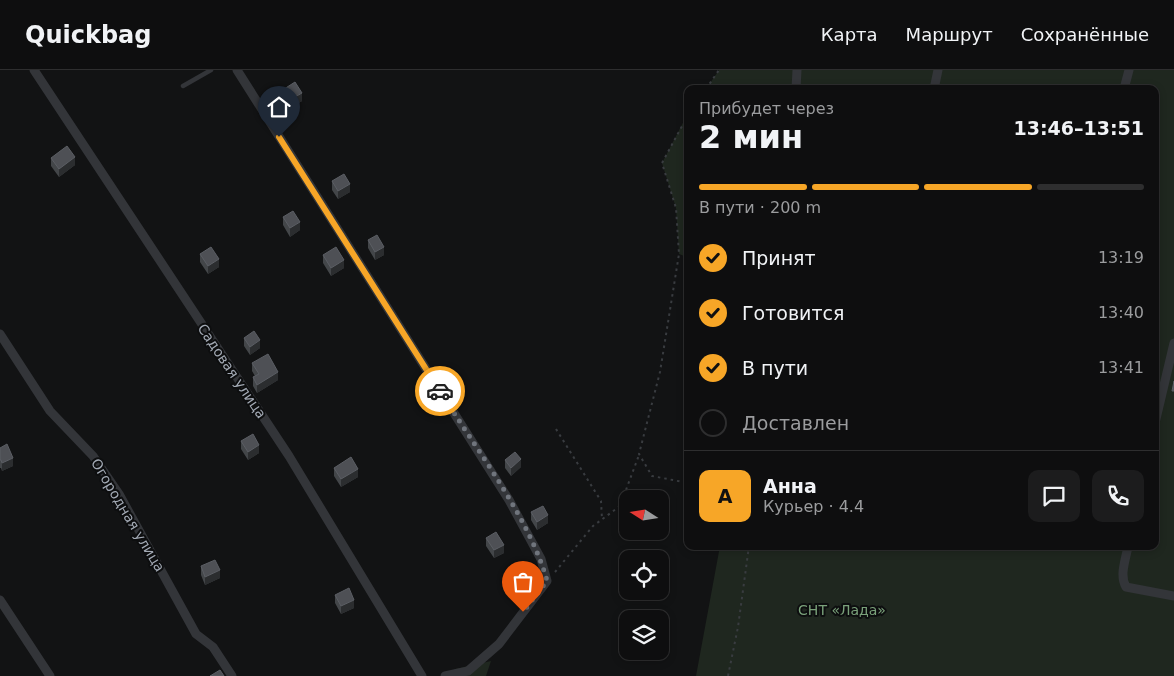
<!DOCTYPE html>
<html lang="ru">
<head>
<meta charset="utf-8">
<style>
  :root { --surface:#0e0e0f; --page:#1c1c1d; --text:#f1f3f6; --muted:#9b9c9e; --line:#2e2e2f; --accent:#f7a627 }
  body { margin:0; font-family:"DejaVu Sans",sans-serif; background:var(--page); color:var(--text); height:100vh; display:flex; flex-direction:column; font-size:19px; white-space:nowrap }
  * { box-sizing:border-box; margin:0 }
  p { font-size:16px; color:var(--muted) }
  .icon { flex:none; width:28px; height:28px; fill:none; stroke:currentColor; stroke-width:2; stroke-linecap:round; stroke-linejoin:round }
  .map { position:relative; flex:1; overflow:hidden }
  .panel { position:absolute; left:684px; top:15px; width:475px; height:465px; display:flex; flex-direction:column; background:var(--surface); border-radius:10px; box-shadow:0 2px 8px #0003,0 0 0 1px var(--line) }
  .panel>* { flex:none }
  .needle { width:32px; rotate:282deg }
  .controls { position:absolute; left:619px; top:420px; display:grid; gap:10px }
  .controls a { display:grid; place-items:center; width:50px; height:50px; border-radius:10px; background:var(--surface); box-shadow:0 2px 8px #0003,0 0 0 1px var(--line); font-size:25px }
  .pin { position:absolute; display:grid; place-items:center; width:42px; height:42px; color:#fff; margin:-51px -21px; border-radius:50% 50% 50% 0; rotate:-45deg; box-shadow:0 0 5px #0007 }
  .pin .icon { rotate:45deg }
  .courier { position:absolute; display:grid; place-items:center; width:50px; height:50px; margin:-25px; border:4px solid #f7a627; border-radius:50%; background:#fff; color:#222; box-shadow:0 1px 6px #0007 }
  .overview em { font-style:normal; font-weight:700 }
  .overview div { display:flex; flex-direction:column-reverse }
  .overview { display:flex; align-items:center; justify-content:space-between; height:85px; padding:0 15px }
  h1 { font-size:32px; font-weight:700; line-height:38px }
  .bar { display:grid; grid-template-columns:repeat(4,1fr); gap:8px 5px; align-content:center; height:60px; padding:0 15px }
  .bar i { height:6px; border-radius:4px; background:var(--line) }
  .bar .on { background:var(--accent) }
  .bar p { grid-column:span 4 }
  .line { display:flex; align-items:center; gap:12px; padding:0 15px; border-top:1px solid var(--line) }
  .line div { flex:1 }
  .round { display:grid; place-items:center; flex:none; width:52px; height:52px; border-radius:10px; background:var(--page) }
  ol { padding:0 15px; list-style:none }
  li { display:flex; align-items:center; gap:15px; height:55px }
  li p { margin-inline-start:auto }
  li .icon { padding:5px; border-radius:50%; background:var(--accent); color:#111; stroke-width:4 }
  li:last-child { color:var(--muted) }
  li i { width:28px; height:28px; border:2px solid var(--line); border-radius:50% }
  header { display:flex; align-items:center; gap:30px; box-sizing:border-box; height:70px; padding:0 25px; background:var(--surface); border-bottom:1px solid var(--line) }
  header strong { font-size:24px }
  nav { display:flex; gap:28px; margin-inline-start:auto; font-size:18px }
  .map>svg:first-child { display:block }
  .green { fill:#1f271f }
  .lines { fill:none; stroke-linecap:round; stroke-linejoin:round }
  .path { stroke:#393c40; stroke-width:2; stroke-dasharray:2.5 4; stroke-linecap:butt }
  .service { stroke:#333539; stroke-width:4.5 }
  .minor { stroke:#333539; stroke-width:9 }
  .wall { fill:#434649 }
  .shaded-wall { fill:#2b2d2f }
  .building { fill:#4e5055; stroke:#5b5e64 }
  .done { stroke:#70757d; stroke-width:5; stroke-dasharray:0 9 }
  .route { stroke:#f7a627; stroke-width:6 }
  .labels { text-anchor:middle; stroke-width:4; stroke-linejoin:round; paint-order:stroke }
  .street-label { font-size:14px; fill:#a3aab5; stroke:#0d0e0f }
  .park-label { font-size:14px; fill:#7aa17a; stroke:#0d0e0f }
</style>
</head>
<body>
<header>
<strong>Quickbag</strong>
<nav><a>Карта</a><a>Маршрут</a><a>Сохранённые</a></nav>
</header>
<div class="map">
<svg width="1174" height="606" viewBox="0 0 1174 606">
  <rect width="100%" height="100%" fill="#121314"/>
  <path class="green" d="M719 0H1174V606H696L720 476H1155V19H706Z
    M687 45V187L679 184 676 138 662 93Z
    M491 591 486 606H444L455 599Z"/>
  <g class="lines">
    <path class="path" d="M706 19 719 0
      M688 45 662 93 676 138 679 184 660 302 639 384 652 406 688 413
      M556 359 601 431 602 449
      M555 502 593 456 620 436 639 385
      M728 606 738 557 749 476"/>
    <path class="service" d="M183 16 211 0"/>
    <path class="minor" d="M34 0 289 386 422 606
      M237 0 509 430 541 489 547 511 499 574 468 601 445 606
      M796 19 797 0
      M934 19 938 0
      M1124 19 1129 0
      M0 264 50 341 93 386 119 424 196 564 213 577 232 606
      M1155 353 1174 273
      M1128 476C1126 489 1119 505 1126 517L1174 526
      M0 530 50 606"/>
  </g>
  <path class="wall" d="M281 21 302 31 288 39 281 29Z
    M51 88 75 95 59 107 51 96Z
    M332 111 350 122 338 129 332 120Z
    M283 147 300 160 290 167 283 155Z
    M368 170 384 185 375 190 368 178Z
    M200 184 219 197 208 204 200 192Z
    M323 185 344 198 331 206 323 193Z
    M244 268 260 278 250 285 244 276Z
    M252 293 278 310 257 323 253 316V307L255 306 252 301Z
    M241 371 259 383 248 390 241 379Z
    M0 378 13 396 2 401 1 398H0Z
    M505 390 521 397 511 406 505 398Z
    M334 398 358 407 341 417 334 406Z
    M531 442 548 453 537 460 531 450Z
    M486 468 504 483 494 488 486 476Z
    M201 496 220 508 205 515 201 505Z
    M335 525 354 538 341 544 335 533Z"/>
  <path class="shaded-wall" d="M302 23V31L288 39V31Z
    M75 87V95L59 107V99Z
    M350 114V122L338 129V121Z
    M300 152V160L290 167V158Z
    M384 177V185L375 190V182Z
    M219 189V197L208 204V196Z
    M344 190V198L331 206V198Z
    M260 270V278L250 285V277Z
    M278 302V310L257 323V315Z
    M259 375V383L248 390V382Z
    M13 388V396L2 401V393Z
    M521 389V397L511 406V398Z
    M358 399V407L341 417V409Z
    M548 445V453L537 460V452Z
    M504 475V483L494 488V480Z
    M220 500V508L205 515V507Z
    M354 530V538L341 544V536Z"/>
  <path class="building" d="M295 12 302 23 288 31 281 21Z
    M67 76 75 87 59 99 51 88Z
    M344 104 350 114 338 121 332 111Z
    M293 141 300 152 290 158 283 147Z
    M377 165 384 177 375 182 368 170Z
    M211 177 219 189 208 196 200 184Z
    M336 177 344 190 331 198 323 185Z
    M254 261 260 270 250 277 244 268Z
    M268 284 278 302 257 315 253 307 259 304 252 293Z
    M1174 311V321H1172Z
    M253 364 259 375 248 382 241 371Z
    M7 374 13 388 2 393 1 390H0V378Z
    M515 382 521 389 511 398 505 390Z
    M351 387 358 399 341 409 334 398Z
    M543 436 548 445 537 452 531 442Z
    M496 462 504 475 494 480 486 468Z
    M215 490 220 500 205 507 201 496Z
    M349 518 354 530 341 536 335 525Z
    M220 600 224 606H210Z"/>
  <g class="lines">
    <path class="done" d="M440 321C474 376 531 450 547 511L523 542"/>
    <path class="route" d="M279 67 440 321"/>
  </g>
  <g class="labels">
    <g class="street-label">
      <text transform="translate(232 301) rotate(56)" y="5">Садовая улица</text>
      <text transform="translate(128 445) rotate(59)" y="5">Огородная улица</text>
    </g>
    <g class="park-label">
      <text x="842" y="545">СНТ «Лада»</text>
    </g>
  </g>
</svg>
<div class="controls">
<a><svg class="needle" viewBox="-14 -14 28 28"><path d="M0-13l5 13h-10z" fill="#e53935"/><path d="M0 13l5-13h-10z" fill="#9b9c9e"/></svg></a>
<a><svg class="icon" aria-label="locate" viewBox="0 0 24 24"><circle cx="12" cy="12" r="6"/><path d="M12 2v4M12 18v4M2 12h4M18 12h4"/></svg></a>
<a><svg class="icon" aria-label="layers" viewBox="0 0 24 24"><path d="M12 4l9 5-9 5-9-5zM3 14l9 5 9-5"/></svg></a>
</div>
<div class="pin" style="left:523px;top:542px;background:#ea580c"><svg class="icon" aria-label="bag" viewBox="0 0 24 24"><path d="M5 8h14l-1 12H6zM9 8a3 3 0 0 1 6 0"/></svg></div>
<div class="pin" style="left:279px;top:67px;background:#1f2937"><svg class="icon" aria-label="home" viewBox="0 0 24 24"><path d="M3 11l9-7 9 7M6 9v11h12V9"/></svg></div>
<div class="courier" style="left:440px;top:321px"><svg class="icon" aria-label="car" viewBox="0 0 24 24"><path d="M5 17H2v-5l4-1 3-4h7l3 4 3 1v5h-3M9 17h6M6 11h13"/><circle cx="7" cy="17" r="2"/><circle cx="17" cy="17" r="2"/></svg></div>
<section class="panel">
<div class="overview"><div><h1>2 мин</h1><p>Прибудет через</p></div><em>13:46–13:51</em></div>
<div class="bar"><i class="on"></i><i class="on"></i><i class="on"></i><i></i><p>В пути · 200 m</p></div>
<ol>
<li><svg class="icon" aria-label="check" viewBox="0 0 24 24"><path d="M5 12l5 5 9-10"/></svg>Принят<p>13:19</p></li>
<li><svg class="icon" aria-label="check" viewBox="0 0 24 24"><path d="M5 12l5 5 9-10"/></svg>Готовится<p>13:40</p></li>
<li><svg class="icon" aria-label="check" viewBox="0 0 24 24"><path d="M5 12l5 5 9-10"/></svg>В пути<p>13:41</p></li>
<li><i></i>Доставлен</li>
</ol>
<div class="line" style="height:90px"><b class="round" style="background:var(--accent);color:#111">А</b><div><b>Анна</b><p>Курьер · 4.4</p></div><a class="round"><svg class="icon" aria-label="chat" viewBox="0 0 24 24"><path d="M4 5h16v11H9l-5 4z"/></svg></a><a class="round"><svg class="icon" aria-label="phone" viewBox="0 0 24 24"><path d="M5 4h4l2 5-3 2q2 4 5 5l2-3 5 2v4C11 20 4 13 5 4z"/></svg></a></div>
</section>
</div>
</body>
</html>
